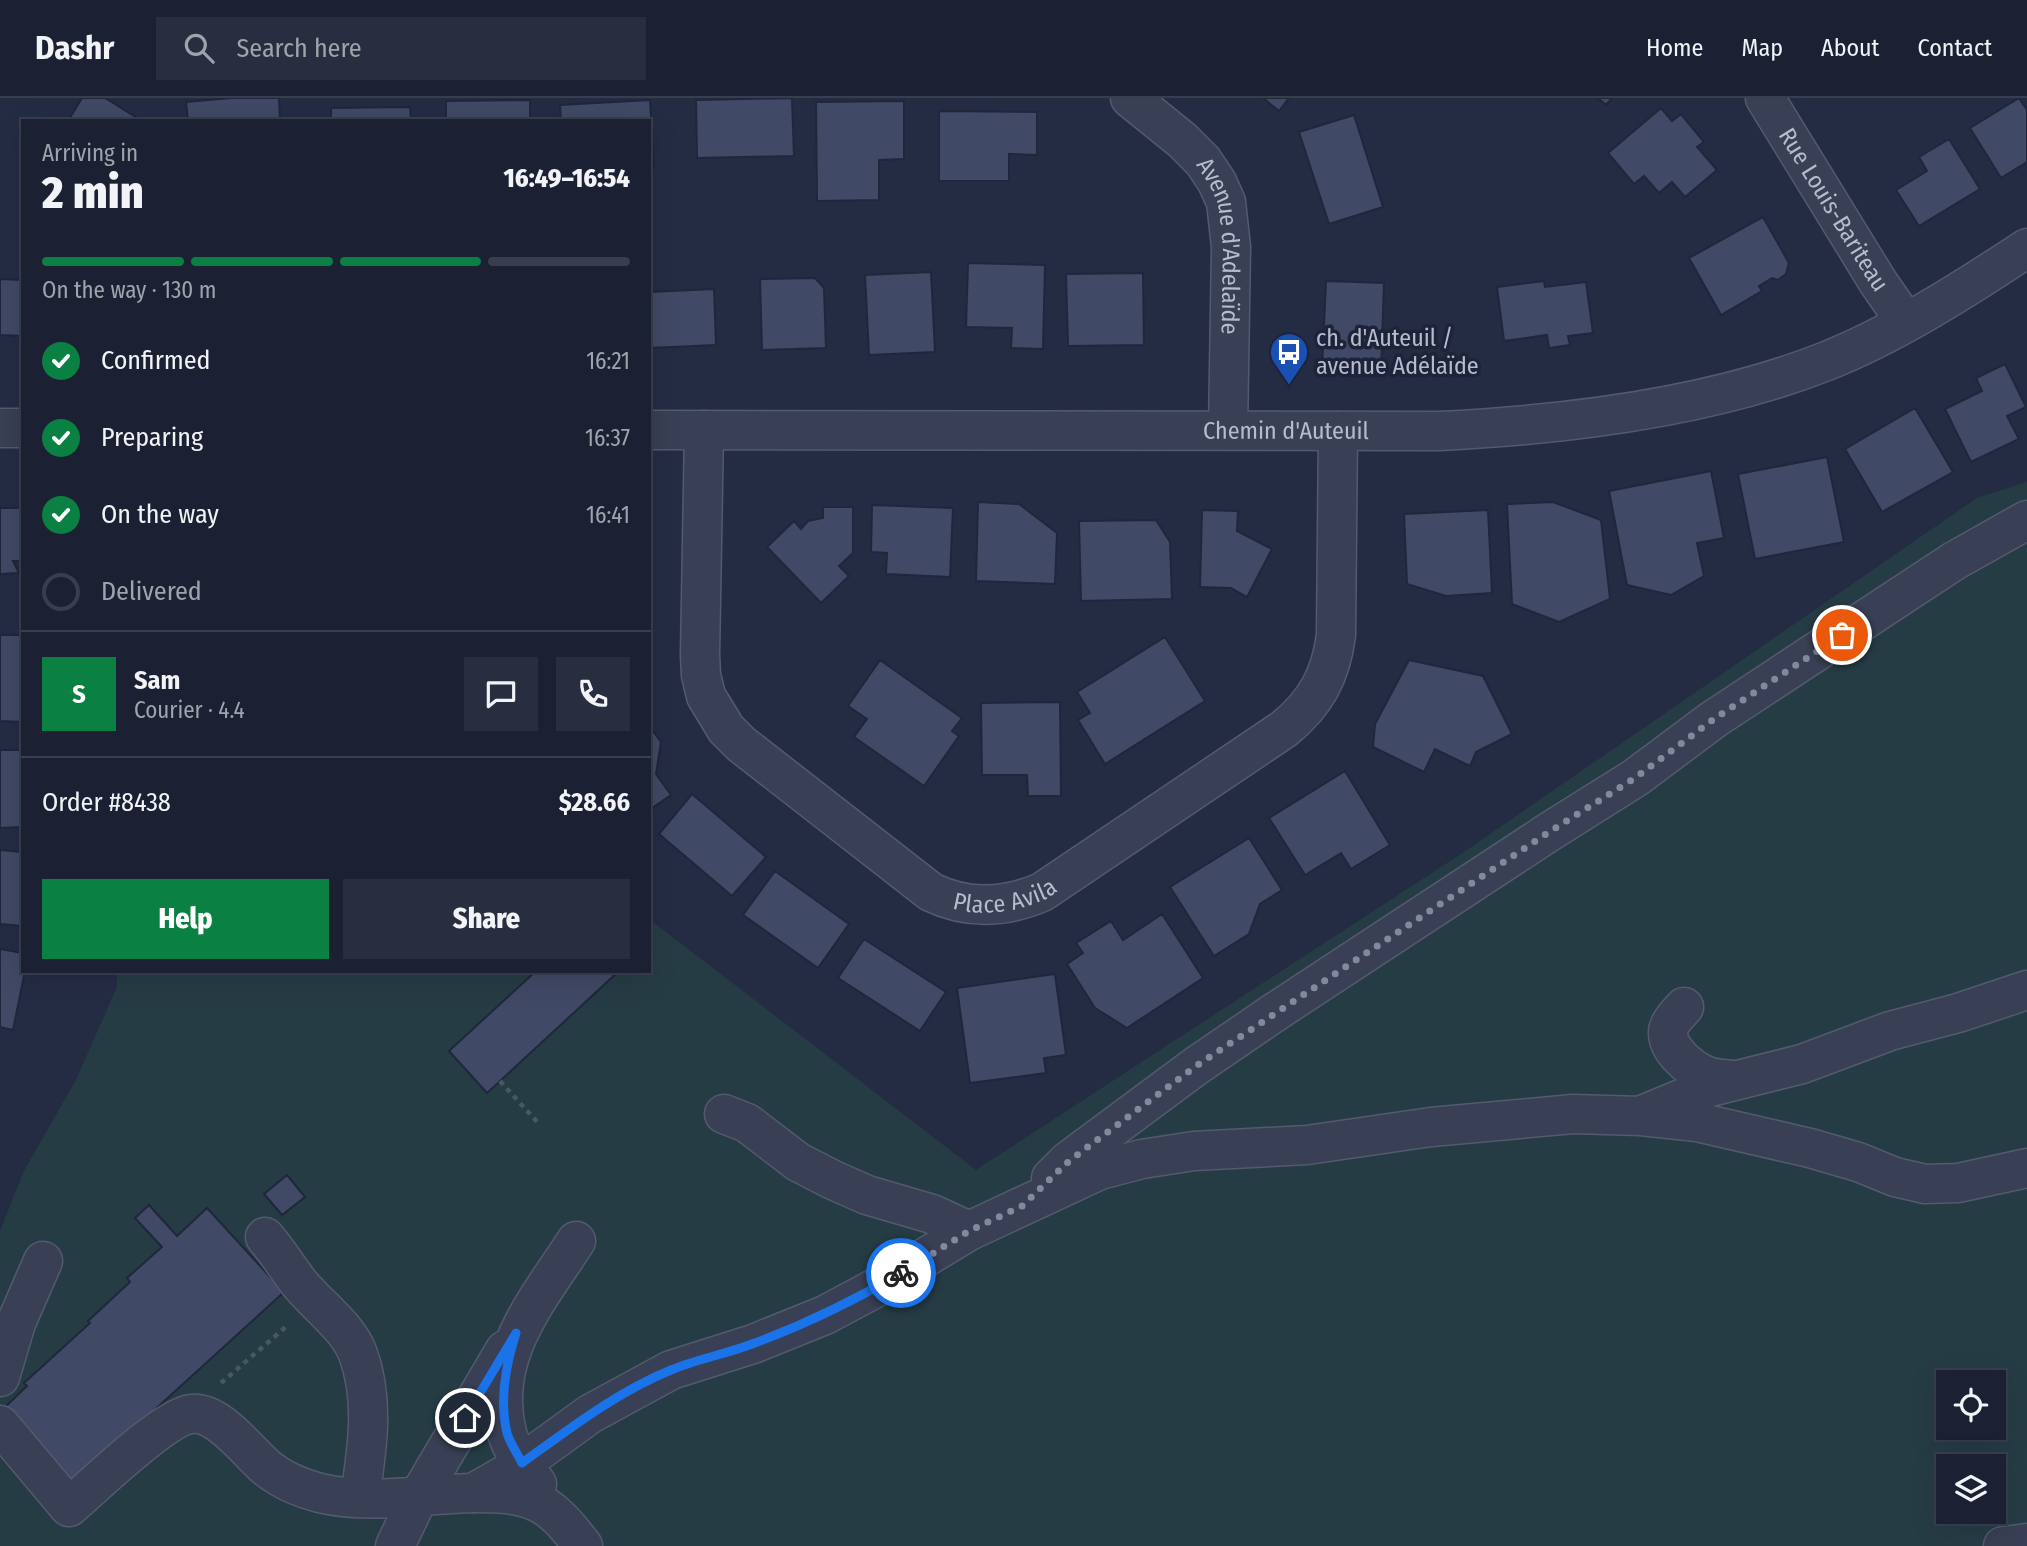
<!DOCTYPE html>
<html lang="en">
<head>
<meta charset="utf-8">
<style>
  :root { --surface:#1b2133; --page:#282e3f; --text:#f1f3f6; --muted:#a0a3ac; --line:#393e4e; --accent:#0b8043 }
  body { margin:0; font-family:"Fira Sans Condensed",sans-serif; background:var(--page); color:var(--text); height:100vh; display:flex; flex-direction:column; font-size:26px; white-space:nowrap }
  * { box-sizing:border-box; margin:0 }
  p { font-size:23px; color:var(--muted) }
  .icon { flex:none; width:38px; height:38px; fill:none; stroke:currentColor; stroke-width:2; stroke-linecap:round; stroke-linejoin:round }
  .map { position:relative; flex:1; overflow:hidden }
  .details { position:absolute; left:21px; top:21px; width:630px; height:854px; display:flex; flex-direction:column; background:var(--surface); border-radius:0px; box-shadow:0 7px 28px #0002,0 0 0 2px var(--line) }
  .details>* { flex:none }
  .controls { position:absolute; left:1936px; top:1272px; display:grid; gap:14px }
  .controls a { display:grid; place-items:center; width:70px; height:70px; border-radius:0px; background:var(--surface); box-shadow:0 7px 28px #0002,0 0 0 2px var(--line); font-size:35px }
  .pin { position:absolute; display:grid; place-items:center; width:60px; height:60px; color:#fff; margin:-30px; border:4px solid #fff; border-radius:50%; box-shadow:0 2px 7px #0007 }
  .courier { position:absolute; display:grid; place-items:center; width:70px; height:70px; margin:-35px; border:5px solid #1a73e8; border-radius:50%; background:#fff; color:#222; box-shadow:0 2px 9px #0007 }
  .summary em { font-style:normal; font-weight:800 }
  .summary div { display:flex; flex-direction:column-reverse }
  .summary { display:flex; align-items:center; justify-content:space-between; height:119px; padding:0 21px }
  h1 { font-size:46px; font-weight:800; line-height:52px }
  .bar { display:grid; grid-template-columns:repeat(4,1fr); gap:10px 7px; align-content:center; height:84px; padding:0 21px }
  .bar i { height:9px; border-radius:5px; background:var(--line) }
  .bar .selected { background:var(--accent) }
  .bar p { grid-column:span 4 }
  .line { display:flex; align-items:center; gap:18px; padding:0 21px; border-top:2px solid var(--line) }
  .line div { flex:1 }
  .round { display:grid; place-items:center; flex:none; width:74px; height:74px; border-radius:0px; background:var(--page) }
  ol { padding:0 21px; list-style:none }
  li { display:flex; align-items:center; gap:21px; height:77px }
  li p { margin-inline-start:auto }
  li .icon { padding:7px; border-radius:50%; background:var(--accent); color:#fff; stroke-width:4 }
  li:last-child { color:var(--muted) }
  li i { width:38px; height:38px; border:4px solid var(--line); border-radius:50% }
  .primary-button { display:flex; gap:14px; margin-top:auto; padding:14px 21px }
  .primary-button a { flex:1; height:80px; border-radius:0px; background:var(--accent); color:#fff; font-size:28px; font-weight:800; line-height:80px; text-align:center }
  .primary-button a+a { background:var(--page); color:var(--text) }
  header { display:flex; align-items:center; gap:42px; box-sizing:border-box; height:98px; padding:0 35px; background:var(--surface); border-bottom:2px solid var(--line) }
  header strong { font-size:33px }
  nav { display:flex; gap:38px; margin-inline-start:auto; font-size:24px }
  .search { width:490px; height:63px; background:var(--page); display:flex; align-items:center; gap:18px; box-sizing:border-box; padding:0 24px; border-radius:0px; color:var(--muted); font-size:26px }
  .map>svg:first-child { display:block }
  .green { fill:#263c45; fill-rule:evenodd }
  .building { fill:#404965; stroke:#20263b; stroke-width:2 }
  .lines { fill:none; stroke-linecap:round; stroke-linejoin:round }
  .minor-casing { stroke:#545a6e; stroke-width:41 }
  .path { stroke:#455961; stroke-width:4.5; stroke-dasharray:5 5; stroke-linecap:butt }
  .minor { stroke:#393f54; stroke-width:38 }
  .done { stroke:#83899d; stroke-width:7; stroke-dasharray:0 12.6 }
  .route { stroke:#1a73e8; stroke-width:9 }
  .labels { text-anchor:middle; stroke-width:7; stroke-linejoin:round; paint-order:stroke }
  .street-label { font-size:24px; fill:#b6bbcd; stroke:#1d2439 }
  .poi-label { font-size:24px; fill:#b6bbcd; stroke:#1d2439; text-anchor:start }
</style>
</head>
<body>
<header>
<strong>Dashr</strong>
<div class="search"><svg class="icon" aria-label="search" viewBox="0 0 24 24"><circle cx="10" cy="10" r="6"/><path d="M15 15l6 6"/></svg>Search here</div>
<nav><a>Home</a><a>Map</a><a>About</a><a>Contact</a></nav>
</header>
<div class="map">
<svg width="2027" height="1448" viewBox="0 0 2027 1448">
  <rect width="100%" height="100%" fill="#242c44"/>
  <path class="green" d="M2027 384V1448H0V1133L24 1073 76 982 117 889V873H649V821L976 1072 1464 754 1977 400ZM1948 1284H1993V1330H1948ZM1948 1368H1993V1414H1948Z"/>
  <path class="building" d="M82 0H105L142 23H68Z
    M231 0H279L280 23H188L186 4Z
    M792 0 794 58 697 60 696 2Z
    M1263 0H1289L1279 13Z
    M1598 0H1612L1606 7Z
    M2019 0 2027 12V64L2001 80 1970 30Z
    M530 2V23H446V3Z
    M650 2 654 70H649V23H561L560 7Z
    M904 3V61L879 62V102L817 103 816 4Z
    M410 9 411 23H331V10Z
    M1661 10 1672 23 1681 16 1704 44 1697 49 1717 72 1685 99 1672 84 1659 95 1644 78 1634 86 1608 55Z
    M939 13 1037 14V57L1009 56V83H939Z
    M1354 17 1383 109 1329 126 1299 34Z
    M1949 41 1980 91 1919 128 1896 92 1927 73 1919 59Z
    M1763 119 1789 165 1786 176 1778 182 1772 180 1759 188 1762 193 1721 217 1689 160Z
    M968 165 1045 167 1043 251 1011 250 1012 230 966 229Z
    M931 174 935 254 869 257 865 177Z
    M1143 175 1144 247 1068 248 1066 176Z
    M815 180 824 190 826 250 762 252 760 181Z
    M0 181 23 182V238L0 237Z
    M1326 183 1384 185 1381 273 1322 271Z
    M1544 183 1545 189 1586 184 1593 235 1568 238 1570 247 1549 250 1547 237 1504 243 1497 189Z
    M714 191 716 247 649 250V194Z
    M2005 266 2026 309 2007 318 2019 341 1971 364 1945 311 1982 293 1976 280Z
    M1915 310 1953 374 1882 414 1845 351Z
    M1827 359 1844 444 1755 461 1738 376Z
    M1711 373 1724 440 1697 445 1704 478 1671 497 1627 487 1609 393Z
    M978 404 1019 406 1057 435 1055 486 976 483Z
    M1553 404 1601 422 1610 501 1559 524 1512 506 1507 406Z
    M872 407 953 410 950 479 886 476 887 455 871 454Z
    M823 409H853V455L839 468 849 478 821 505 767 449 794 423 801 431 808 423 823 420Z
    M0 410H23V463H13L19 475 0 476Z
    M1202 412 1238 413 1237 433 1272 451 1247 499 1231 490 1200 489Z
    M1488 412 1492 495 1446 498 1407 486 1404 416Z
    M1156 422 1170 444 1172 501 1081 503 1079 423Z
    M0 537H23V624L0 623Z
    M1165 539 1205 603 1105 666 1078 622 1090 615 1077 594Z
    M880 562 962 620 952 633 959 638 924 688 854 639 867 621 848 608Z
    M1409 562 1483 578 1512 636 1476 654 1470 668 1435 651 1424 674 1373 649 1375 626Z
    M1060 604 1061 698H1028L1027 677H982L981 605Z
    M649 628 661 644 656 676 671 697 649 712Z
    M0 652H23V729L0 730Z
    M1345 673 1390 747 1351 771 1341 755 1305 777 1269 720Z
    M692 696 766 759 732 798 659 736Z
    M1249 740 1282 792 1260 806 1249 836 1214 858 1170 789Z
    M0 752 23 754V828L0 826Z
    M775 773 849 826 818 870 743 817Z
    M1162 816 1203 880 1127 930 1095 910 1067 866 1083 855 1076 845 1111 823 1123 842Z
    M864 841 946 894 920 933 838 880Z
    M0 851 23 855V873H25L13 932 0 929Z
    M536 873H619L487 995 449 953Z
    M1055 876 1066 957 1044 960 1046 975 970 985 957 890Z
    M287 1077 305 1099 282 1117 264 1096Z
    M149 1107 177 1138 207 1110 284 1194 72 1387 2 1312 27 1288 24 1285 90 1225 88 1223 130 1184 127 1180 162 1149 135 1120Z"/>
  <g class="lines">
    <g class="minor-casing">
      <g id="minor">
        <path id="s1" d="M1130 0 1182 42 1203 63 1217 84 1226 104 1231 149 1228 332"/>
        <path id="s2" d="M1765 0 1878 184 1905 223"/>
        <path d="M0 330H23"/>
        <path id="s3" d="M649 332 1439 333C1563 327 1707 310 1824 264 1893 237 1965 191 2027 150"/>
        <path id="s4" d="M704 332 700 557 701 577 706 598 726 631 741 646 931 794C968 812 1005 810 1042 794L1284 631C1316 605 1331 577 1336 537L1338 333"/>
        <path d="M1684 909C1680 914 1673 920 1670 927 1660 947 1690 971 1707 978 1715 981 1726 981 1735 982"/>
        <path d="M724 1016 747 1025 798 1064 833 1082 867 1097 932 1116 969 1133"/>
        <path d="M1642 1017 1710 989 1802 966 1890 933 1958 915 2027 892"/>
        <path d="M1051 1080 1068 1063 1196 968 1275 914 1549 734 1635 680 1714 621 1954 463 2027 422"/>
        <path d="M265 1139C278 1154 288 1171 300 1186 318 1208 348 1229 358 1256 375 1302 367 1352 360 1399"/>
        <path d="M0 1279 16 1225 43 1163"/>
        <path d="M0 1327 69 1409C94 1388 163 1320 191 1316 218 1312 248 1354 267 1370 283 1383 300 1390 320 1395 370 1407 424 1396 474 1395 494 1395 514 1395 532 1402 553 1409 570 1431 583 1448"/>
        <path d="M537 1386C526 1371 512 1353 507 1335 488 1258 538 1202 576 1143"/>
        <path d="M473 1395 510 1374 590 1316 671 1272 753 1246 825 1217 870 1193 969 1133 1100 1072 1142 1061 1194 1053 1307 1047 1431 1029 1573 1016 1641 1018 1697 1024 1810 1050 1858 1064 1895 1079 1925 1086 1958 1085 2027 1070"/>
        <path d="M395 1448 419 1398 505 1252"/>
        <path d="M2003 1448 2027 1445"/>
      </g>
    </g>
    <path class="path" d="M500 983 539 1026
      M221 1285 288 1227"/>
    <use href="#minor" class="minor"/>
  </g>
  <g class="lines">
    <path class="done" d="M901 1175 969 1133 1022 1108 1069 1063 1196 968 1549 734 1635 680 1714 621 1842 537"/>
    <path class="route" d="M465 1320 516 1235C506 1266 499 1302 507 1335 510 1345 517 1355 522 1365 569 1331 617 1294 671 1272 697 1261 726 1256 752 1246 804 1227 853 1203 901 1175"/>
  </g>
  <defs>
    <g id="bus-pin" transform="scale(2.0125)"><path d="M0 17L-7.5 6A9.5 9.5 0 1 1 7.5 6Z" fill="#1a4fb4" stroke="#1d2439"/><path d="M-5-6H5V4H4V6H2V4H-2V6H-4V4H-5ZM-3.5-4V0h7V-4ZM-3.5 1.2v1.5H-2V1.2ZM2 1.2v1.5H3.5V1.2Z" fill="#fff"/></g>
  </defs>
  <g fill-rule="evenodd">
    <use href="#bus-pin" x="1289" y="254"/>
  </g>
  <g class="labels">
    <g class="street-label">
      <text dy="8" stroke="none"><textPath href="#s2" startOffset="131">Rue Louis-Bariteau</textPath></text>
      <text dy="8" stroke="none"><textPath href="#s1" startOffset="186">Avenue d'Adelaïde</textPath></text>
      <text dy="8" stroke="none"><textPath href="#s3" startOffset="637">Chemin d'Auteuil</textPath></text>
      <text dy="8" stroke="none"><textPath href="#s4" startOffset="644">Place Avila</textPath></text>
    </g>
    <g class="poi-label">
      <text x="1316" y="248">ch. d'Auteuil /<tspan x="1316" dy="28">avenue Adélaïde</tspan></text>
    </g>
  </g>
</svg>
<div class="controls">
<a><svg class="icon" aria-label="locate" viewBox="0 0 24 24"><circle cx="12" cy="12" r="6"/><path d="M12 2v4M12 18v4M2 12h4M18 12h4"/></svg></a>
<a><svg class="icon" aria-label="layers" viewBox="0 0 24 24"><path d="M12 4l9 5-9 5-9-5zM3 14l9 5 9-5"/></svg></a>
</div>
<div class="pin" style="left:1842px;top:537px;background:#ea580c"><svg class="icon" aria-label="bag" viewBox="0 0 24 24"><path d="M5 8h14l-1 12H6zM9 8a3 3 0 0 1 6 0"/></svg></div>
<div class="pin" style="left:465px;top:1320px;background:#1f2937"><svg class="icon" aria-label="home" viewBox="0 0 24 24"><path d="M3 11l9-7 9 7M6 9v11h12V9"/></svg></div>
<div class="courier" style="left:901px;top:1175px"><svg class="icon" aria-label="bike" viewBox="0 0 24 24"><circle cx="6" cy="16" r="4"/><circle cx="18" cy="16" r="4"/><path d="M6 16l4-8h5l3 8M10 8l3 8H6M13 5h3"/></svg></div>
<section class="details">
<div class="summary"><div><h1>2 min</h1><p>Arriving in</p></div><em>16:49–16:54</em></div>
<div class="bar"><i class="selected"></i><i class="selected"></i><i class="selected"></i><i></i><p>On the way · 130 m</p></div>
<ol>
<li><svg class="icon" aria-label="check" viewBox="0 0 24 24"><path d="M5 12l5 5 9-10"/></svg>Confirmed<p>16:21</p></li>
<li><svg class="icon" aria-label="check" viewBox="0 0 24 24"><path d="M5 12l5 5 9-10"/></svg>Preparing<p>16:37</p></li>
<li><svg class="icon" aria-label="check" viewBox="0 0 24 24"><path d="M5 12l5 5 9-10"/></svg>On the way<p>16:41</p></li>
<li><i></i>Delivered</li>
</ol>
<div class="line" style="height:126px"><b class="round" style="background:var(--accent);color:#fff">S</b><div><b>Sam</b><p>Courier · 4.4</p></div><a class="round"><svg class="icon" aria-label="chat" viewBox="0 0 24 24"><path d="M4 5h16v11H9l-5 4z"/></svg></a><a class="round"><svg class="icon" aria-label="phone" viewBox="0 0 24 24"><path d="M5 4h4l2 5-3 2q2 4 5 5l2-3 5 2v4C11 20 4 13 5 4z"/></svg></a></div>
<div class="line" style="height:91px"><div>Order #8438</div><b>$28.66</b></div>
<div class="primary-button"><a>Help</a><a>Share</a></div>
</section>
</div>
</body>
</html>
